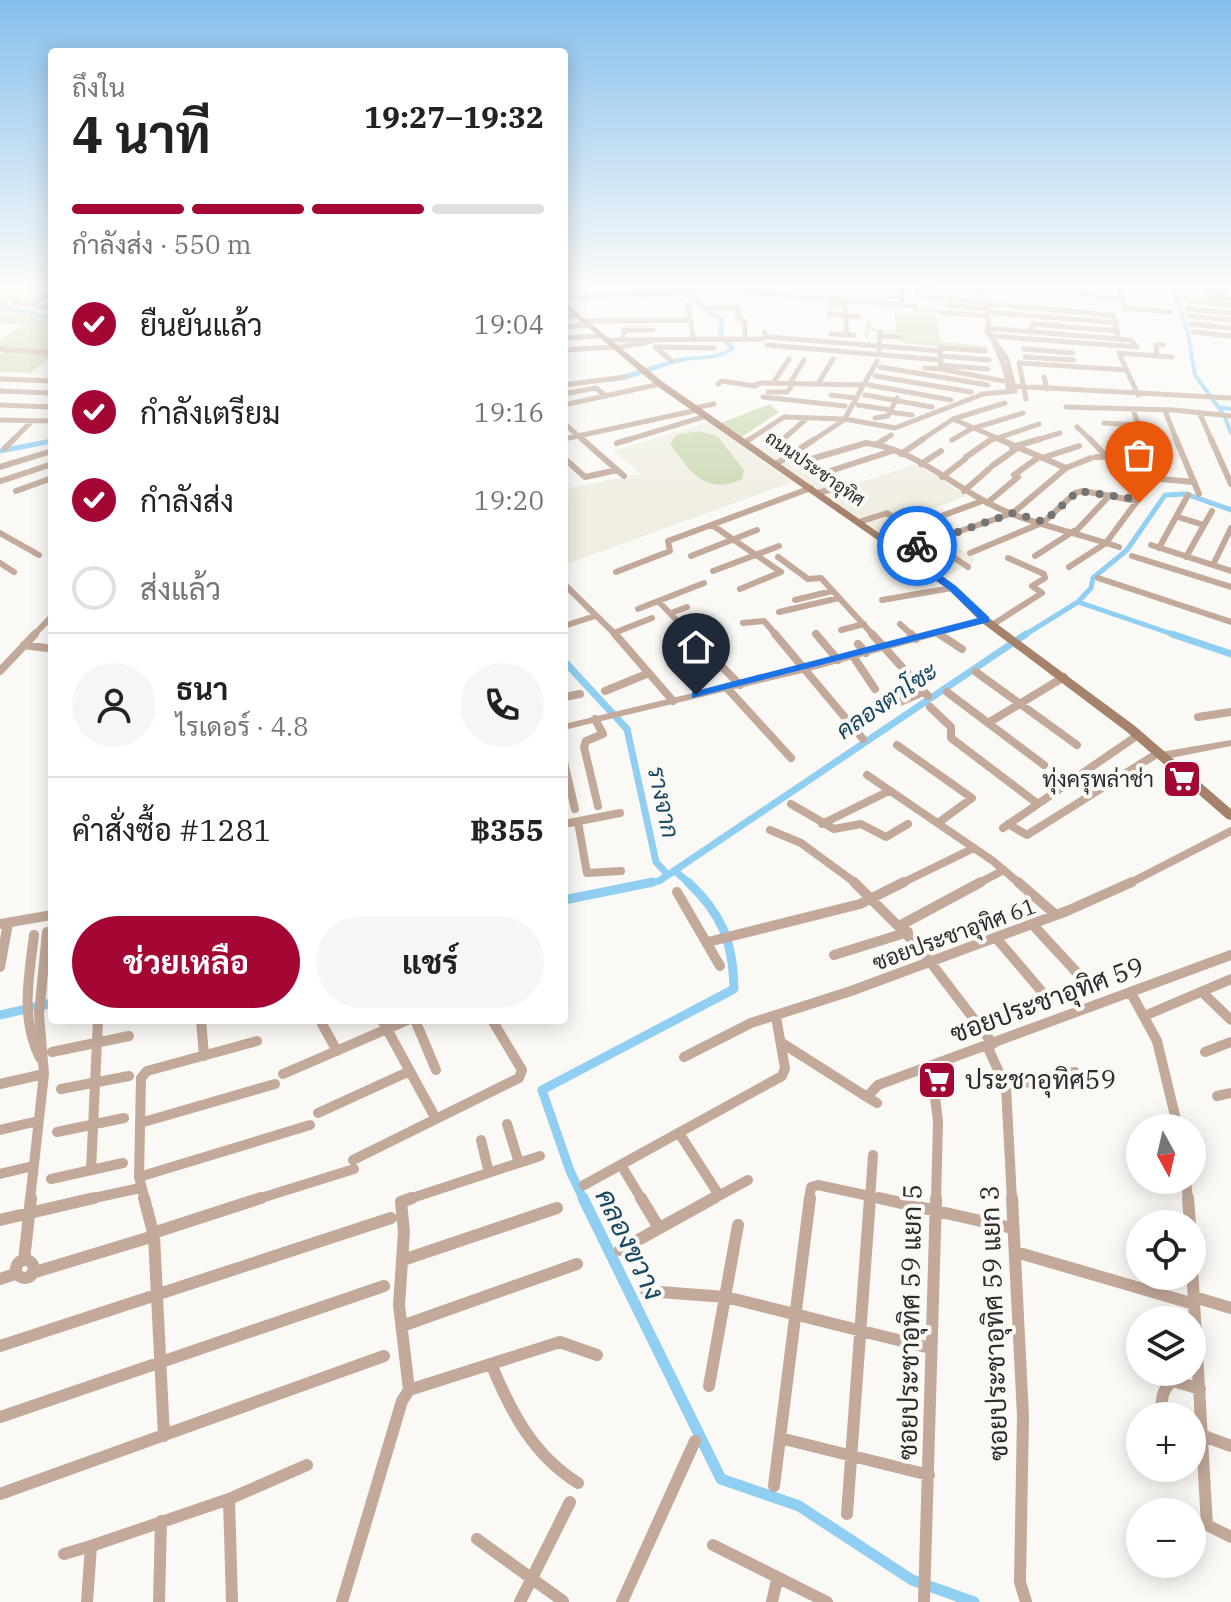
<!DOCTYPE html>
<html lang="th">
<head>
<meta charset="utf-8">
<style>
  :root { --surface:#fff; --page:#f6f6f6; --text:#222; --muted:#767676; --line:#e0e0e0; --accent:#a40734 }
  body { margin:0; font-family:"IBM Plex Serif",Sarabun,serif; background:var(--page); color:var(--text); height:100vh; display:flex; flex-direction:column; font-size:30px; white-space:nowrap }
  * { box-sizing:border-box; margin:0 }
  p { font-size:26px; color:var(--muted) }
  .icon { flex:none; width:44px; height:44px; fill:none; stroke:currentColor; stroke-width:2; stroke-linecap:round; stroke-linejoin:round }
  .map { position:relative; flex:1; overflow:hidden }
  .drawer { position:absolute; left:48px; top:48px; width:520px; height:976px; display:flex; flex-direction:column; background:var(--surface); border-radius:8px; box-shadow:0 4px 20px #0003 }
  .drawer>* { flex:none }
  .needle { width:52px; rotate:172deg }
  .buttons { position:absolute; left:1126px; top:1114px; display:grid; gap:16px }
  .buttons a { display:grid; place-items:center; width:80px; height:80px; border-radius:50%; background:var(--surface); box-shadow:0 4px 20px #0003; font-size:40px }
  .pin { position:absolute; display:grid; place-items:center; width:68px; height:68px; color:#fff; margin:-82px -34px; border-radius:50% 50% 50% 0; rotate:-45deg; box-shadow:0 0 8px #0007 }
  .pin .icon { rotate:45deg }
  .courier { position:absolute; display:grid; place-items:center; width:80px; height:80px; margin:-40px; border:6px solid #1a73e8; border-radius:50%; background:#fff; color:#222; box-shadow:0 2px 10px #0007 }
  .headline em { font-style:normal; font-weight:700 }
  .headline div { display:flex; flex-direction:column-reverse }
  .headline { display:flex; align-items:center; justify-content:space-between; height:136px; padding:0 24px }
  h1 { font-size:52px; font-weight:700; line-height:60px }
  .bar { display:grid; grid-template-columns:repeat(4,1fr); gap:12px 8px; align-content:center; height:96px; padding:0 24px }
  .bar i { height:10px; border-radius:6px; background:var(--line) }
  .bar .selected { background:var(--accent) }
  .bar p { grid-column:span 4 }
  .line { display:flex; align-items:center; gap:20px; padding:0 24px; border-top:2px solid var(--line) }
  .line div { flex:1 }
  .round { display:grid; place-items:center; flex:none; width:84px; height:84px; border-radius:42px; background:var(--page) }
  ol { padding:0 24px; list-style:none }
  li { display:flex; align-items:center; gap:24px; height:88px }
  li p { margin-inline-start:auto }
  li .icon { padding:8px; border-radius:50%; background:var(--accent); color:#fff; stroke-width:4 }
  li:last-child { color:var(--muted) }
  li i { width:44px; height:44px; border:4px solid var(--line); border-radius:50% }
  .cta { display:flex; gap:16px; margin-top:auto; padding:16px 24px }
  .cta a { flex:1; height:92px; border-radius:48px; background:var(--accent); color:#fff; font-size:32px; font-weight:700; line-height:92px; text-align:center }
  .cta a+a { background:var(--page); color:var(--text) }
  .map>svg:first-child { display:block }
  .built { fill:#f0eee3 }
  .green { fill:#cad9b1 }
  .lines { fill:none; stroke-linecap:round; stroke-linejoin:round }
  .canal-far4 { stroke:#90cff2; stroke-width:4 }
  .canal-far3 { stroke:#90cff2; stroke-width:5 }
  .canal-far2 { stroke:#90cff2; stroke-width:7 }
  .canal-far1 { stroke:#90cff2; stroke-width:9 }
  .canal { stroke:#90cff2; stroke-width:11 }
  .river { fill:#90cff2; fill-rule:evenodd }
  .minor-far4 { stroke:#c2a999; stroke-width:5 }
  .minor-far3 { stroke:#c2a999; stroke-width:6 }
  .minor-far2 { stroke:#c2a999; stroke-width:8 }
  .minor-far1 { stroke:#c2a999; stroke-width:10 }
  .minor { stroke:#c2a999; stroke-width:12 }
  .tertiary { fill:#c2a999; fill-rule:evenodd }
  .secondary { fill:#a6826b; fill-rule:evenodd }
  .route { fill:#1a73e8 }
  .done { stroke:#747472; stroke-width:8; stroke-dasharray:0 14.4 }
  .labels { text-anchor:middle; stroke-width:8; stroke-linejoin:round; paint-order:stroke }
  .far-street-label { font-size:18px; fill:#2c2c2b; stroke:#faf9f5 }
  .poi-label { font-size:22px; fill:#2c2c2b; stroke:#faf9f5; text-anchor:end }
  .street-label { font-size:22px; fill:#2c2c2b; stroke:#faf9f5 }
  .water-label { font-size:24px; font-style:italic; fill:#184962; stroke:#faf9f5 }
  .near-street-label { font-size:26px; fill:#2c2c2b; stroke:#faf9f5 }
  .near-poi-label { font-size:26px; fill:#2c2c2b; stroke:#faf9f5; text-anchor:start }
  .near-water-label { font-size:28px; font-style:italic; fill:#184962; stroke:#faf9f5 }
</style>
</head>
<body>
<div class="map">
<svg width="1231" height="1602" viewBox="0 0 1231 1602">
  <rect width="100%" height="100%" fill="#faf9f5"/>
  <path class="built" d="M708 422 792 482 564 565V489L640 474 614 451Z
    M769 444 786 455 795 454 807 461 799 465 833 488 820 492 757 448Z
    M916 464 967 496 911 516 975 559 972 564 943 576 824 494Z"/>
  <path class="green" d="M0 287 44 290 2 306 52 315V352L0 349V340L25 325 0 323Z
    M914 307 935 310 941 342 987 346 988 351 902 343 899 333 868 331 869 341 864 335 867 316 873 328 896 332 894 312H914Z
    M5 351 52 355 31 373 0 372V355Z
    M770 404 779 412 742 437 721 423Z
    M700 431 718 437 744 470 742 479C706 497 689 470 670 444L676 435Z"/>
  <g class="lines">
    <path class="canal-far4" d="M1173 287 1188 334 1195 375 1224 415 1231 433
      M0 307 52 318
      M1218 407 1231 409"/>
    <path class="canal-far3" d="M0 451 52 441
      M1078 602 1178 636
      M1023 636 1078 602 1091 588 1093 578 1127 550 1165 495 1186 494 1231 510"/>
    <path class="canal-far2" d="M1172 634 1231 654
      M564 661 627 729 656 862 668 875
      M675 871 690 884
      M643 884 659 881 1026 634"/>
    <path class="canal-far1" d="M564 900 653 882
      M0 1015 52 1003
      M584 1200 570 1171 542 1090 734 989C733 942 722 914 688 882"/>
    <path class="canal" d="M583 1198 721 1479 799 1506 912 1580 974 1602"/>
    <path class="river" d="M690 287H696L699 301 724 319V336L735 347V349C721 361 705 358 687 361 661 365 635 381 608 382V378C632 373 655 364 678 358 695 355 714 358 729 348L718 337 719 321 694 303Z
      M1212 287 1231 289V293L1213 288Z"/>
    <path class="minor-far4" d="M902 287V305
      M916 287 982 293
      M1119 287 1125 308 1170 312
      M1207 289 1222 291 1226 298
      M1081 294 1122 299
      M916 295 989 303C983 341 1008 356 1008 389
      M888 296 903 297
      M1184 296 1188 301 1231 305
      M1208 296 1231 298
      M564 297 732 291 915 306
      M844 300 847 335
      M15 302 52 308
      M31 303 52 294
      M688 304 693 337
      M989 304 1113 315 1118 339
      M831 305 844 306
      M948 305 987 309
      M707 308 738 307V316L745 322V338
      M1188 309 1231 313
      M940 312 987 316
      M987 312 1117 323
      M829 314 859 317
      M564 316H577
      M1189 316 1231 320
      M583 321 691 320
      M1190 324 1231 328
      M564 327 587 325
      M987 328 1131 340 1137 347 991 336
      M1030 331 1033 324 1118 331
      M1193 332 1231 336
      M831 334 854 335
      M880 336 900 337
      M623 337 624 330H653
      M768 337 941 351
      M564 338 600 336
      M605 340 764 339 765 332
      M767 345 941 360
      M655 347 714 348
      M655 347 672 361
      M616 348 653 341
      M0 349 52 353
      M1024 349 1073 353
      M564 350 614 347
      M879 350 880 332
      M985 351 940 348 941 369 1003 381
      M1157 355 1156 345H1163
      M941 356 989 360
      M1025 357 1074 360
      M941 365 988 369
      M880 367 988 385
      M925 368 942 369
      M875 376 971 392
      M1044 377 1047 389
      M0 379 52 381
      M773 383 789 359
      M790 383 804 360
      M718 384 722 381 755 386 760 383 864 385
      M818 384 833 359
      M564 385 625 377
      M869 385 951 400
      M1012 386 1231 398
      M0 391 52 393
      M768 392H787L794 383
      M564 394 596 388 606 396
      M831 395 856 398
      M865 395 932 407
      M1138 395 1119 353 1172 357
      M763 397 845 406
      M1026 399 1019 363 1127 370
      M0 405 52 407
      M564 405 660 384
      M858 405 891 410
      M1066 407 1174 410 1231 416
      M695 408 714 404
      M1133 410 1145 441
      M1165 411 1177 441
      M890 412 912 415
      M1199 412 1212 441
      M875 418 888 416 897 398
      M953 419 1004 441
      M0 420 52 421
      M564 423 584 441
      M1104 423 1138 425
      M1077 427 1092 441
      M1114 438 1145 440
      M564 439 698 410
      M952 440 971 429 1023 413
      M12 441 32 421
      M624 441 706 416
      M747 441 784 417 845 419 895 428 983 394 1015 391 1007 359 987 331
      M781 441 805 420
      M812 441 844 420 877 361
      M882 441 891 435
      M920 441 953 419 1005 403
      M989 441 1039 424
      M1033 441 1060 433"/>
    <path class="minor-far3" d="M582 439 624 476
      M783 439 775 446 789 455
      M999 439 1066 468
      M1090 439 1134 486
      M1129 439 1145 440
      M1144 439 1160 479 1194 482
      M1176 439 1199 494
      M1211 439 1231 484
      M745 442 750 439
      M617 443 630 439
      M877 444 885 439
      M1012 447 1040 439
      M4 449 14 439
      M795 452 845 485
      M901 454 923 439
      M966 457 992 439
      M1096 457 1150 454
      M564 458 585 477 617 470
      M1042 458 1079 446
      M808 460 866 443C912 448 953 486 994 506 1028 523 1070 531 1106 543L1069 567
      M776 464 815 439
      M921 464 941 451
      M992 466 1016 449
      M0 467 52 451
      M827 472 892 451
      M1014 475 1039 457
      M942 477 965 459
      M1 481 52 464
      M16 491 52 478
      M964 491 989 469
      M818 493 845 485
      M987 503 1018 477
      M1178 517 1204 525
      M859 522 887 513 968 567
      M712 525 781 572 740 589
      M909 528 982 501
      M1076 531 1110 495
      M0 533 39 555
      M1151 545 1231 571
      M1159 548 1188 495
      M902 551 1013 513 1066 468 1091 458
      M970 553 1044 522 1075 493 1083 491 1137 501 1106 543 1119 547
      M691 556 757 530
      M1035 556 1074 531
      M1132 556 1231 587
      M778 557 808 579 821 578 874 636
      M1186 557 1212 511
      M0 563 14 572
      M1213 565 1231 528
      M713 571 779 546
      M616 572 670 551 668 541 811 488
      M1098 578 1231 622
      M564 584 617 636
      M795 600 832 591
      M882 600 952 588
      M659 602 692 636
      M638 609 704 583
      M779 612 839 598
      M671 613 687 607
      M743 623 764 621 777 636
      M900 624 913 636
      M992 625 1042 593 1032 586 1045 578 1044 574 1008 558
      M564 626 595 616
      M841 630 864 624
      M614 633 652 618
      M938 633 942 636
      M33 636 52 616
      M705 636 715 628"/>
    <path class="minor-far2" d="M615 634 673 701
      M690 634 740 685
      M775 634 863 739
      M816 634 838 660
      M872 634 928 696
      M911 634 916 639
      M939 634 962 649
      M698 642 708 634
      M858 644 866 653
      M24 645 46 648
      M853 656 875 689
      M0 671 35 634
      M976 672 1077 745
      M727 688 791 758
      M605 691 649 673
      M947 692 1044 765
      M564 697 580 694
      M930 707 951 727V738L1038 804
      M879 711 923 692
      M1198 717 1231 712
      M595 719 603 734 586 741 584 747 598 806
      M988 723 1064 677
      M897 745 972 798 938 823
      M564 762 575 809
      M867 775 993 861 1020 884
      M791 804 834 829 861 824 886 837 908 824
      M578 822 587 873 621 871
      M564 824 620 813
      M822 824 889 791
      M1008 824 1027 835 1158 753
      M1003 828 1138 735
      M770 830 801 843 857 884
      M900 884 974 848
      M977 884 1004 870
      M1128 884 1231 831"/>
    <path class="minor-far1" d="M854 882 918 946 993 1044
      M1018 882 1056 915
      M677 892 720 966
      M901 925 981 882
      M1033 925 1081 977
      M34 935C29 977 20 1018 40 1058
      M997 939 1043 993
      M708 942 860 904 904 882
      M834 955 908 932
      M0 967 8 923
      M1202 992 1231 1020
      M1131 993 1157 1041 1178 1128
      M1149 1014 1231 979
      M201 1020 204 1056
      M320 1020 337 1051
      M382 1020 436 1119
      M415 1020 436 1070
      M782 1043 867 1097 878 1085 1231 955
      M987 1046 1006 1087 1012 1200
      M52 1052 129 1036
      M1205 1052 1231 1042
      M684 1057 751 1023 851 991 1067 911 1132 882
      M931 1067 938 1121 936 1200
      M283 1074 408 1020
      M0 1084 44 1074
      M1006 1087 1075 1072
      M61 1089 129 1076
      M1217 1096 1231 1093
      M867 1097 877 1103
      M318 1113 410 1071
      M140 1123 275 1084
      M507 1124 519 1163
      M0 1130 38 1121
      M57 1132 124 1118
      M679 1133 719 1195
      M481 1140 489 1173
      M353 1160 519 1078 522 1070 492 1020
      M621 1165 642 1200
      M91 1170 98 1020
      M0 1174 33 1166
      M139 1177 310 1125
      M51 1179 123 1163
      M1186 1180 1188 1200
      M584 1185 782 1076 785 1068 776 1017
      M30 1200 44 1074 39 1014 47 932
      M85 1200 140 1188
      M145 1200 139 1177 141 1078 147 1071 257 1041
      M255 1200 354 1169
      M406 1200 540 1156
      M711 1200 748 1180
      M809 1200 811 1187 818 1185 888 1200
      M870 1200 873 1155"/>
    <path class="minor" d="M144 1198 154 1236 164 1436
      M641 1198 659 1228
      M879 1198 1012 1228
      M1012 1198 1023 1416 1020 1582 1026 1602
      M1188 1198 1190 1224
      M0 1220 94 1198
      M153 1233 261 1198
      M620 1250 714 1198
      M1016 1252 1194 1304
      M16 1269a9 9 0 1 1 18 0a9 9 0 1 1-18 0Z
      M24 1260 31 1198
      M403 1260 557 1208
      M1192 1267 1207 1525 1231 1537
      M32 1273 154 1236
      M0 1279 15 1274
      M646 1291 726 1297 930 1348
      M1194 1297 1231 1308
      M402 1326 577 1264
      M0 1346 391 1218
      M491 1364C511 1412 533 1455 578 1483
      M709 1386 738 1225
      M409 1390 399 1305 404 1232 401 1202 412 1198
      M1161 1416C1162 1402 1160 1390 1173 1381L1200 1389
      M0 1417 384 1286
      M1201 1435 1231 1446
      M780 1438 929 1475
      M774 1486 810 1198
      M0 1494 384 1356
      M229 1499 307 1465
      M847 1514 870 1198
      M477 1539 563 1601
      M713 1545 827 1602
      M64 1554 91 1546
      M87 1602 91 1546 229 1499 232 1602
      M159 1602 161 1521
      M342 1602 402 1401 409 1390 560 1342 597 1355
      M520 1602 570 1502
      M622 1602 695 1441
      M772 1602 777 1580
      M924 1602 936 1198"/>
    <path class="tertiary" d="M985 617 990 620 988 622 802 673 564 730V724L801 667Z
      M1231 740V746L1161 760 1156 756 1161 752Z
      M52 910V920L0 929V919Z"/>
    <path class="secondary" d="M564 302 663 382 955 586 989 618 1135 726 1231 809V820L1227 819 1127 732 981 622 949 590 657 386 564 307Z"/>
  </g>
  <linearGradient id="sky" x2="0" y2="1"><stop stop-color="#85bfec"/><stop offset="0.56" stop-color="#fdfcfa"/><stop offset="1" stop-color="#fdfcfa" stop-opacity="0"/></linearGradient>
  <rect width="1231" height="511" fill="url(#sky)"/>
  <path class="route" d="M917 543 921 548 909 552 956 586 989 617V622L692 698V692L978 618 949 590 897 551Z"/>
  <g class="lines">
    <path class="done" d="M917 546 1013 513 1044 522 1078 491 1129 498 1139 503"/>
  </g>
  <defs>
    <g id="supermarket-square" transform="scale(2)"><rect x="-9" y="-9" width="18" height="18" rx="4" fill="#a40734" stroke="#faf9f5"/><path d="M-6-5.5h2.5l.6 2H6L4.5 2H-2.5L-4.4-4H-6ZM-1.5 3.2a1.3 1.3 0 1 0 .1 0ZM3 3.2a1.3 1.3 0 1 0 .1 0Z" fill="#fff"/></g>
  </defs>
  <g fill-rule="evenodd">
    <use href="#supermarket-square" x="1182" y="779"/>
    <use href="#supermarket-square" x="937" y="1080"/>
  </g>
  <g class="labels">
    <g class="far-street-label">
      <text transform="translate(815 469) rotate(35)" y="6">ถนนประชาอุทิศ</text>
    </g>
    <g class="poi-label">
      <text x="1154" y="787">ทุ่งครุพล่าช่า</text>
    </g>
    <g class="street-label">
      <text transform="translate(954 934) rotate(-20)" y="8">ซอยประชาอุทิศ 61</text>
    </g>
    <g class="water-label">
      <text transform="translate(887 701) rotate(-34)" y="8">คลองตาโซะ</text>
      <text transform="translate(663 802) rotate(78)" y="8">รางจาก</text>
    </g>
    <g class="near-street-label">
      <text transform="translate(1047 1000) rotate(-20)" y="9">ซอยประชาอุทิศ 59</text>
      <text transform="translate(910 1322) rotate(-89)" y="9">ซอยประชาอุทิศ 59 แยก 5</text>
      <text transform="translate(994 1323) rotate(-92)" y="9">ซอยประชาอุทิศ 59 แยก 3</text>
    </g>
    <g class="near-poi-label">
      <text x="965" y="1089">ประชาอุทิศ59</text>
    </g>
    <g class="near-water-label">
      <text transform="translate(630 1244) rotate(64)" y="10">คลองขวาง</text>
    </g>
  </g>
</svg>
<div class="buttons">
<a><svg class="needle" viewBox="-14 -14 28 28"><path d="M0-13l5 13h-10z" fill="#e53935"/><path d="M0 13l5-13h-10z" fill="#767676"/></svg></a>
<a><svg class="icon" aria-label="locate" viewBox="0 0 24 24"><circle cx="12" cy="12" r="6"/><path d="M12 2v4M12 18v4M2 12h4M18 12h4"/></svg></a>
<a><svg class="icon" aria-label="layers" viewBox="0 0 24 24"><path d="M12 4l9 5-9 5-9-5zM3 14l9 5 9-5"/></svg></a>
<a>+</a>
<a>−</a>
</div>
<div class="pin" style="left:1139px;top:503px;background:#ea580c"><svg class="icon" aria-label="bag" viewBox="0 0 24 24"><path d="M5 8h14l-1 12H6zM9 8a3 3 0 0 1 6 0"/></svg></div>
<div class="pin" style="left:696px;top:695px;background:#1f2937"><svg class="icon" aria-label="home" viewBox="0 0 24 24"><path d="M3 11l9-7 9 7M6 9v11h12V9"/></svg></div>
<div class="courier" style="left:917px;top:546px"><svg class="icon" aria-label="bike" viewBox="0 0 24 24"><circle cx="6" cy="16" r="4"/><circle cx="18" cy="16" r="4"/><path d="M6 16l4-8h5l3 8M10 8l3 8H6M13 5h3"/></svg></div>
<section class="drawer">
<div class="headline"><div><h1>4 นาที</h1><p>ถึงใน</p></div><em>19:27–19:32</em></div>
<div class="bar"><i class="selected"></i><i class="selected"></i><i class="selected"></i><i></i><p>กำลังส่ง · 550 m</p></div>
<ol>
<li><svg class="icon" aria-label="check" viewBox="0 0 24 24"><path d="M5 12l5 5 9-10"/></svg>ยืนยันแล้ว<p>19:04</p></li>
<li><svg class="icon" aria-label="check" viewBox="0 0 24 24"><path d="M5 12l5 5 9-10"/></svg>กำลังเตรียม<p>19:16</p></li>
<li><svg class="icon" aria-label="check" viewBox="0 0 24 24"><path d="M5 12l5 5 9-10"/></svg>กำลังส่ง<p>19:20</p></li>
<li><i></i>ส่งแล้ว</li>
</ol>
<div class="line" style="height:144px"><a class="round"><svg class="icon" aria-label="person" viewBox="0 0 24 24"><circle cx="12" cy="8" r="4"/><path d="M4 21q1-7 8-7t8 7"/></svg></a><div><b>ธนา</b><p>ไรเดอร์ · 4.8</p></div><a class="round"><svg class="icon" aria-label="phone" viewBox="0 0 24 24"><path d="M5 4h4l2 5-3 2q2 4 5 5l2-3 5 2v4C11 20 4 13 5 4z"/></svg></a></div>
<div class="line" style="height:104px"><div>คำสั่งซื้อ #1281</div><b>฿355</b></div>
<div class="cta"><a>ช่วยเหลือ</a><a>แชร์</a></div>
</section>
</div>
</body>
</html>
